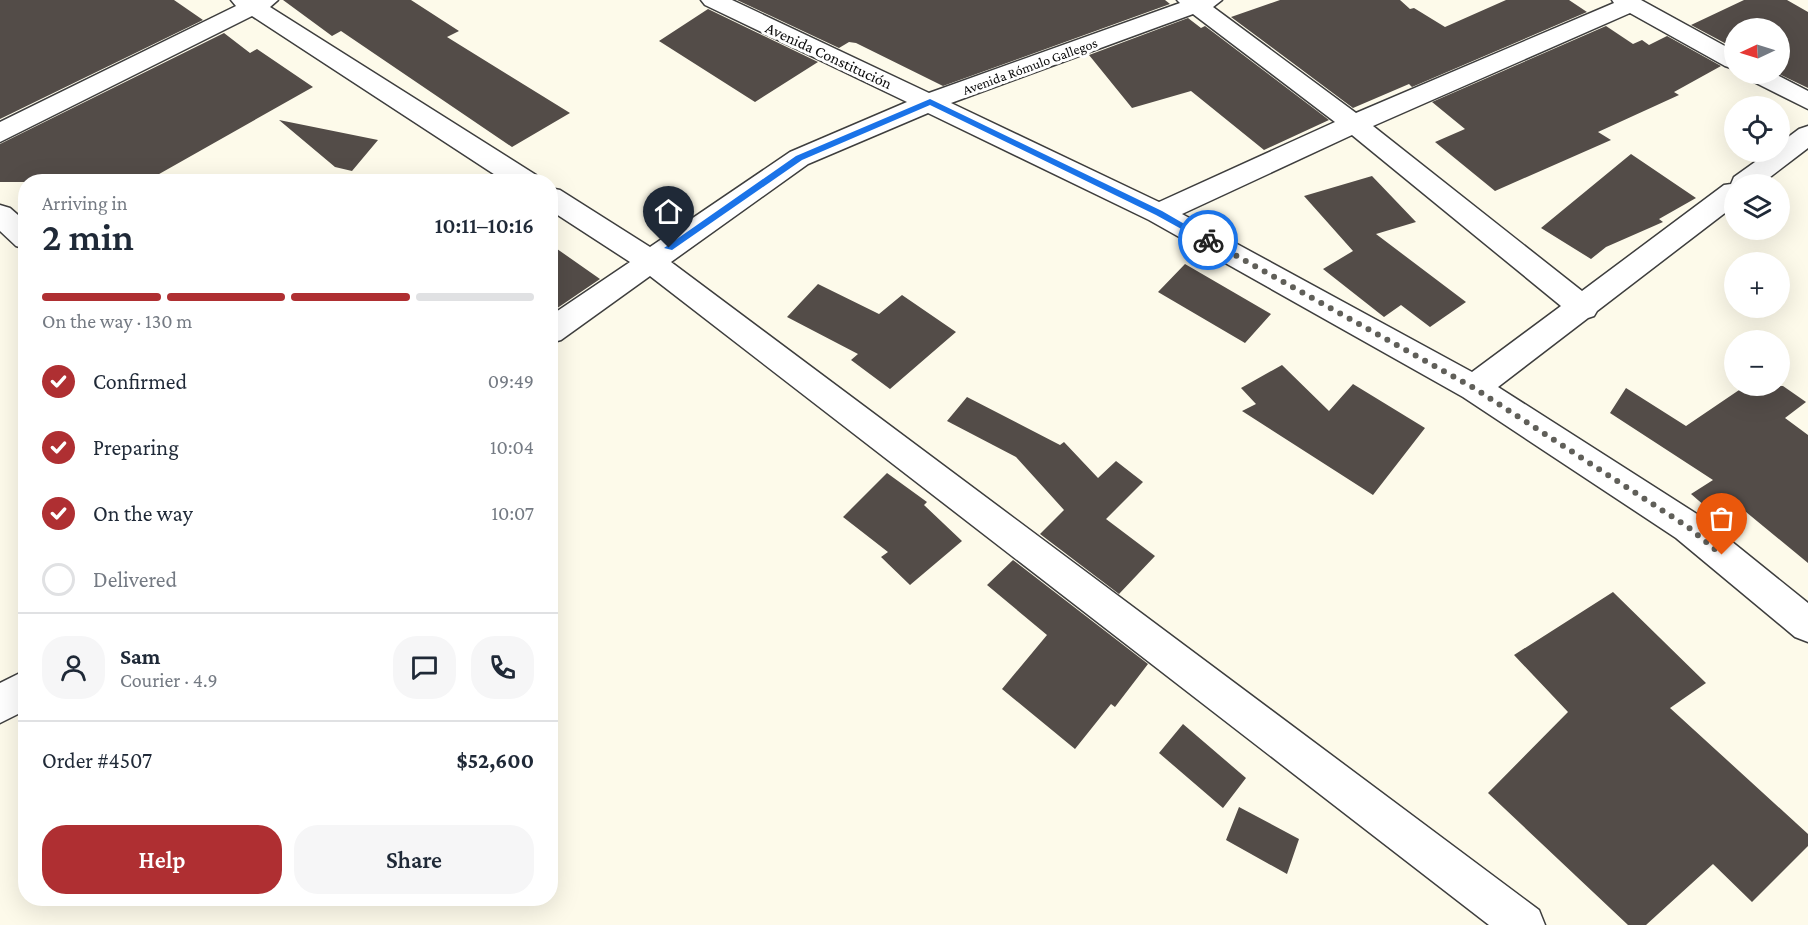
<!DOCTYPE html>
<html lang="en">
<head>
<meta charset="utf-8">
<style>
  :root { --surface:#fff; --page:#f6f6f7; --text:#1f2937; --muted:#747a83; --line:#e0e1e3; --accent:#af2f32 }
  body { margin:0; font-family:"Crimson Pro",serif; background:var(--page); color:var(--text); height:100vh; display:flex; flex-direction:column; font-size:22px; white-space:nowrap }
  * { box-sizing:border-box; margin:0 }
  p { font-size:20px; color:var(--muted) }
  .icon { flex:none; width:33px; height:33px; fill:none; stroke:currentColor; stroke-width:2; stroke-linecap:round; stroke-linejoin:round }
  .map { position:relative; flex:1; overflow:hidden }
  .sheet { position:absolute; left:18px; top:174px; width:540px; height:732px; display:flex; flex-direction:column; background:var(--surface); border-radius:24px; box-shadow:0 6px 24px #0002 }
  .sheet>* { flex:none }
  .needle { width:39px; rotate:266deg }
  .tools { position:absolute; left:1724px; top:18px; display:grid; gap:12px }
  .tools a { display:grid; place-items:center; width:66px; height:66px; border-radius:50%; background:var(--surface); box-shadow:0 6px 24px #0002; font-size:30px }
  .pin { position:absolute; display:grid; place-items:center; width:51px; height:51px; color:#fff; margin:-62px -26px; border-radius:50% 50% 50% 0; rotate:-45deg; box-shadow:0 0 6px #0007 }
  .pin .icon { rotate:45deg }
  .courier { position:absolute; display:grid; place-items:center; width:60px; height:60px; margin:-30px; border:4px solid #1a73e8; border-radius:50%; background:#fff; color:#222; box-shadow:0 2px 8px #0007 }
  .head em { font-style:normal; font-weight:600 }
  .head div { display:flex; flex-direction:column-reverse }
  .head { display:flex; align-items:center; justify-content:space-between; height:102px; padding:0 24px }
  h1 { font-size:39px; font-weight:600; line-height:45px }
  .bar { display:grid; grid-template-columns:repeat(4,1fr); gap:9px 6px; align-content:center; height:72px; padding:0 24px }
  .bar i { height:8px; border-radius:4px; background:var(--line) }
  .bar .on { background:var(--accent) }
  .bar p { grid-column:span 4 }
  .line { display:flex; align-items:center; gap:15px; padding:0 24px; border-top:2px solid var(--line) }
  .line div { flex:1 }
  .round { display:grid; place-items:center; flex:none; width:63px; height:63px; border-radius:24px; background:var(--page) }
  ol { padding:0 24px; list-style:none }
  li { display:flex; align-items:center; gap:18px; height:66px }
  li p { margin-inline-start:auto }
  li .icon { padding:6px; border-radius:50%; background:var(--accent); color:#fff; stroke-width:4 }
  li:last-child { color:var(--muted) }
  li i { width:33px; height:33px; border:3px solid var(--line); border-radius:50% }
  .button { display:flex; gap:12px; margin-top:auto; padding:12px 24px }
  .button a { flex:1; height:69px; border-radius:24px; background:var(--accent); color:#fff; font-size:24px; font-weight:600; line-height:69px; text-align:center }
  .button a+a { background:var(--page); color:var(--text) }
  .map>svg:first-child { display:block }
  .building { fill:#534c48 }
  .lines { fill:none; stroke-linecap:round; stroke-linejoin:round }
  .minor-casing { stroke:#3e3e3e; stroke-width:3 }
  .minor { fill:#fff; fill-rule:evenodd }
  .route { fill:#1a73e8 }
  .done { stroke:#605f59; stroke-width:6; stroke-dasharray:0 10.8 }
  .labels { text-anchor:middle; stroke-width:6; stroke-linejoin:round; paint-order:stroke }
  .far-street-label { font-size:14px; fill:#0b0b0b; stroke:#fff }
  .street-label { font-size:16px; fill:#0b0b0b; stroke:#fff }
</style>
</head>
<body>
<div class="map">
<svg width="1808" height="925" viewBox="0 0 1808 925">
  <rect width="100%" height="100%" fill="#fdfaea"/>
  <path class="building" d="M0 0H174L203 20 0 119Z
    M283 0H411L459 31 447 37 570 113 512 147 341 31 332 36Z
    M737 0H1165L1170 4 943 86 856 43 849 42 839 48Z
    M1280 0H1400L1410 9 1414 8 1445 27 1506 0H1569L1587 12 1412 87 1409 84 1353 108 1231 17Z
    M1744 0H1787L1808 12V88L1779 74V28H1734V48L1691 25Z
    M708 9 818 62 755 102 659 41Z
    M1188 18 1201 28 1205 26 1329 120 1264 150 1191 91 1132 108 1089 55Z
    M1606 26 1633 44 1642 40 1649 45 1667 36 1721 66 1674 92 1679 95 1598 132 1611 140 1495 191 1435 142 1465 129 1432 102Z
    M224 33 250 53 257 49 313 87 145 182H0V144Z
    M279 120 378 140 352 171 335 167Z
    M1631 154 1696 198 1659 219 1663 222 1606 247 1591 259 1541 228Z
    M1372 176 1416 222 1376 234 1466 302 1430 327 1401 305 1384 317 1323 269 1353 251 1304 196Z
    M550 244 600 279 550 313Z
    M1185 264 1271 314 1245 343 1158 292Z
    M818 284 879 314 902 295 956 332 890 389 851 360 858 354 787 317Z
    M1282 365 1329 411 1353 384 1425 428 1373 495 1242 411 1256 404 1241 388Z
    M1745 386H1783L1806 402 1785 418 1808 435V563L1746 512 1727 525 1691 494 1713 480 1610 413 1626 388 1686 426Z
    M967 397 1060 445 1064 442 1098 478 1116 461 1143 482 1106 519 1155 556 1119 594 1040 534 1064 510 1016 457 947 421Z
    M887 473 927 502 924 505 962 541 910 585 881 557 888 552 843 517Z
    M1013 560 1148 664 1115 707 1111 704 1075 749 1002 689 1047 635 987 585Z
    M1613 592 1706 683 1670 708 1808 834V846L1752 902 1713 864 1646 925H1628L1488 793 1568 712 1514 655Z
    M1183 724 1246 778 1223 808 1159 753Z
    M1239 807 1299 839 1287 874 1226 840Z"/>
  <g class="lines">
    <g class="minor-casing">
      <path id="minor" d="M231 0H278L270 7 536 175 539 182H506L252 16 0 142V122L236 6Z
        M701 0H732L929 93 1180 3 1177 0H1222L1213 7 1356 113 1614 3 1612 0H1641L1734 51V69L1725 66 1630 13 1373 126 1582 291 1724 185 1731 184 1734 177 1769 152H1779V144L1799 129 1808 126V148L1761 184H1734V206L1597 311 1594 316 1588 318 1498 387 1700 516 1808 603V642L1795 637 1676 538 1463 397 1149 220 928 113 808 164 671 262 1539 910 1545 925H1489L650 276 561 340 550 343V316L630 262 550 210V188L560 190 650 247 790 152 907 102 705 5ZM1193 14 1335 122 1159 202 951 103ZM1352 135 1561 306 1472 372 1182 214Z
        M1745 74H1775L1808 91V109L1748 79Z
        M0 205 10 208 26 222V249L16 246 0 231Z
        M26 670V710L0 723V683Z"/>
    </g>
    <use href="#minor" class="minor"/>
  </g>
  <path class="route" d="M930 99 1162 211 1212 240 1205 242 1156 215 930 105 802 160 672 250 664 248 796 156Z"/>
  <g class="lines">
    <path class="done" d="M1208 240 1474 388 1688 527 1722 555"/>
  </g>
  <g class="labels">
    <g class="far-street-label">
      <text transform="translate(1030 66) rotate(-20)" y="5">Avenida Rómulo Gallegos</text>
    </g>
    <g class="street-label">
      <text transform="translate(829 55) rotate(25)" y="6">Avenida Constitución</text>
    </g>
  </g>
</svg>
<div class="tools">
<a><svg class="needle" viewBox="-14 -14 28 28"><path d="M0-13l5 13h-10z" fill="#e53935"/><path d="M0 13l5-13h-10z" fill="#747a83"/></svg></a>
<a><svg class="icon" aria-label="locate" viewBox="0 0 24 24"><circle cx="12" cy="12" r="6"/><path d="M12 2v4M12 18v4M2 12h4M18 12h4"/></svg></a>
<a><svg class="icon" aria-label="layers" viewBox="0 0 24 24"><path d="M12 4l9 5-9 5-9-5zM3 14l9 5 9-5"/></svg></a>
<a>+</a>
<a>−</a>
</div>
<div class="pin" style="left:1722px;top:555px;background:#ea580c"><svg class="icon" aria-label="bag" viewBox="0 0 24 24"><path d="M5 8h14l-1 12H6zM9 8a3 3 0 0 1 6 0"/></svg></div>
<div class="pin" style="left:669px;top:248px;background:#1f2937"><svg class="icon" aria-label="home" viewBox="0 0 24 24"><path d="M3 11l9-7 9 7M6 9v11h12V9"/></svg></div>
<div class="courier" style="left:1208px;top:240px"><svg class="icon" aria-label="bike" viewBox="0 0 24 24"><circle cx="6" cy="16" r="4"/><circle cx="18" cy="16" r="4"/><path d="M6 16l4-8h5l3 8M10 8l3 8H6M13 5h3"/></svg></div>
<section class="sheet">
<div class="head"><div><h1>2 min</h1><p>Arriving in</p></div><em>10:11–10:16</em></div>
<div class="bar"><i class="on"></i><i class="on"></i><i class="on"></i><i></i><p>On the way · 130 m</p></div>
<ol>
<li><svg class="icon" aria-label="check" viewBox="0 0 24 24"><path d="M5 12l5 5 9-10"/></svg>Confirmed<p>09:49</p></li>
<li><svg class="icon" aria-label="check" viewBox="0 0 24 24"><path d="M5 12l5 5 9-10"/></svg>Preparing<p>10:04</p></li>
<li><svg class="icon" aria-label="check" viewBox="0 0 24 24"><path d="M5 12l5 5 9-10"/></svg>On the way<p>10:07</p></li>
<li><i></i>Delivered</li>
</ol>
<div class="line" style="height:108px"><a class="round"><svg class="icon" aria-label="person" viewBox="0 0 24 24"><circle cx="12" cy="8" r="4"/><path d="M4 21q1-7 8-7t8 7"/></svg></a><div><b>Sam</b><p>Courier · 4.9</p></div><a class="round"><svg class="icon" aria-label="chat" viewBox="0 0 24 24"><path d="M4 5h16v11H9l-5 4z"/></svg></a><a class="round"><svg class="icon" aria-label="phone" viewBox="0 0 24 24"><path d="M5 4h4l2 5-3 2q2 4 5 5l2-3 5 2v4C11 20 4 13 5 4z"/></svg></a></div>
<div class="line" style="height:78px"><div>Order #4507</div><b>$52,600</b></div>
<div class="button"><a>Help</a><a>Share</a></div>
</section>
</div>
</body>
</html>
